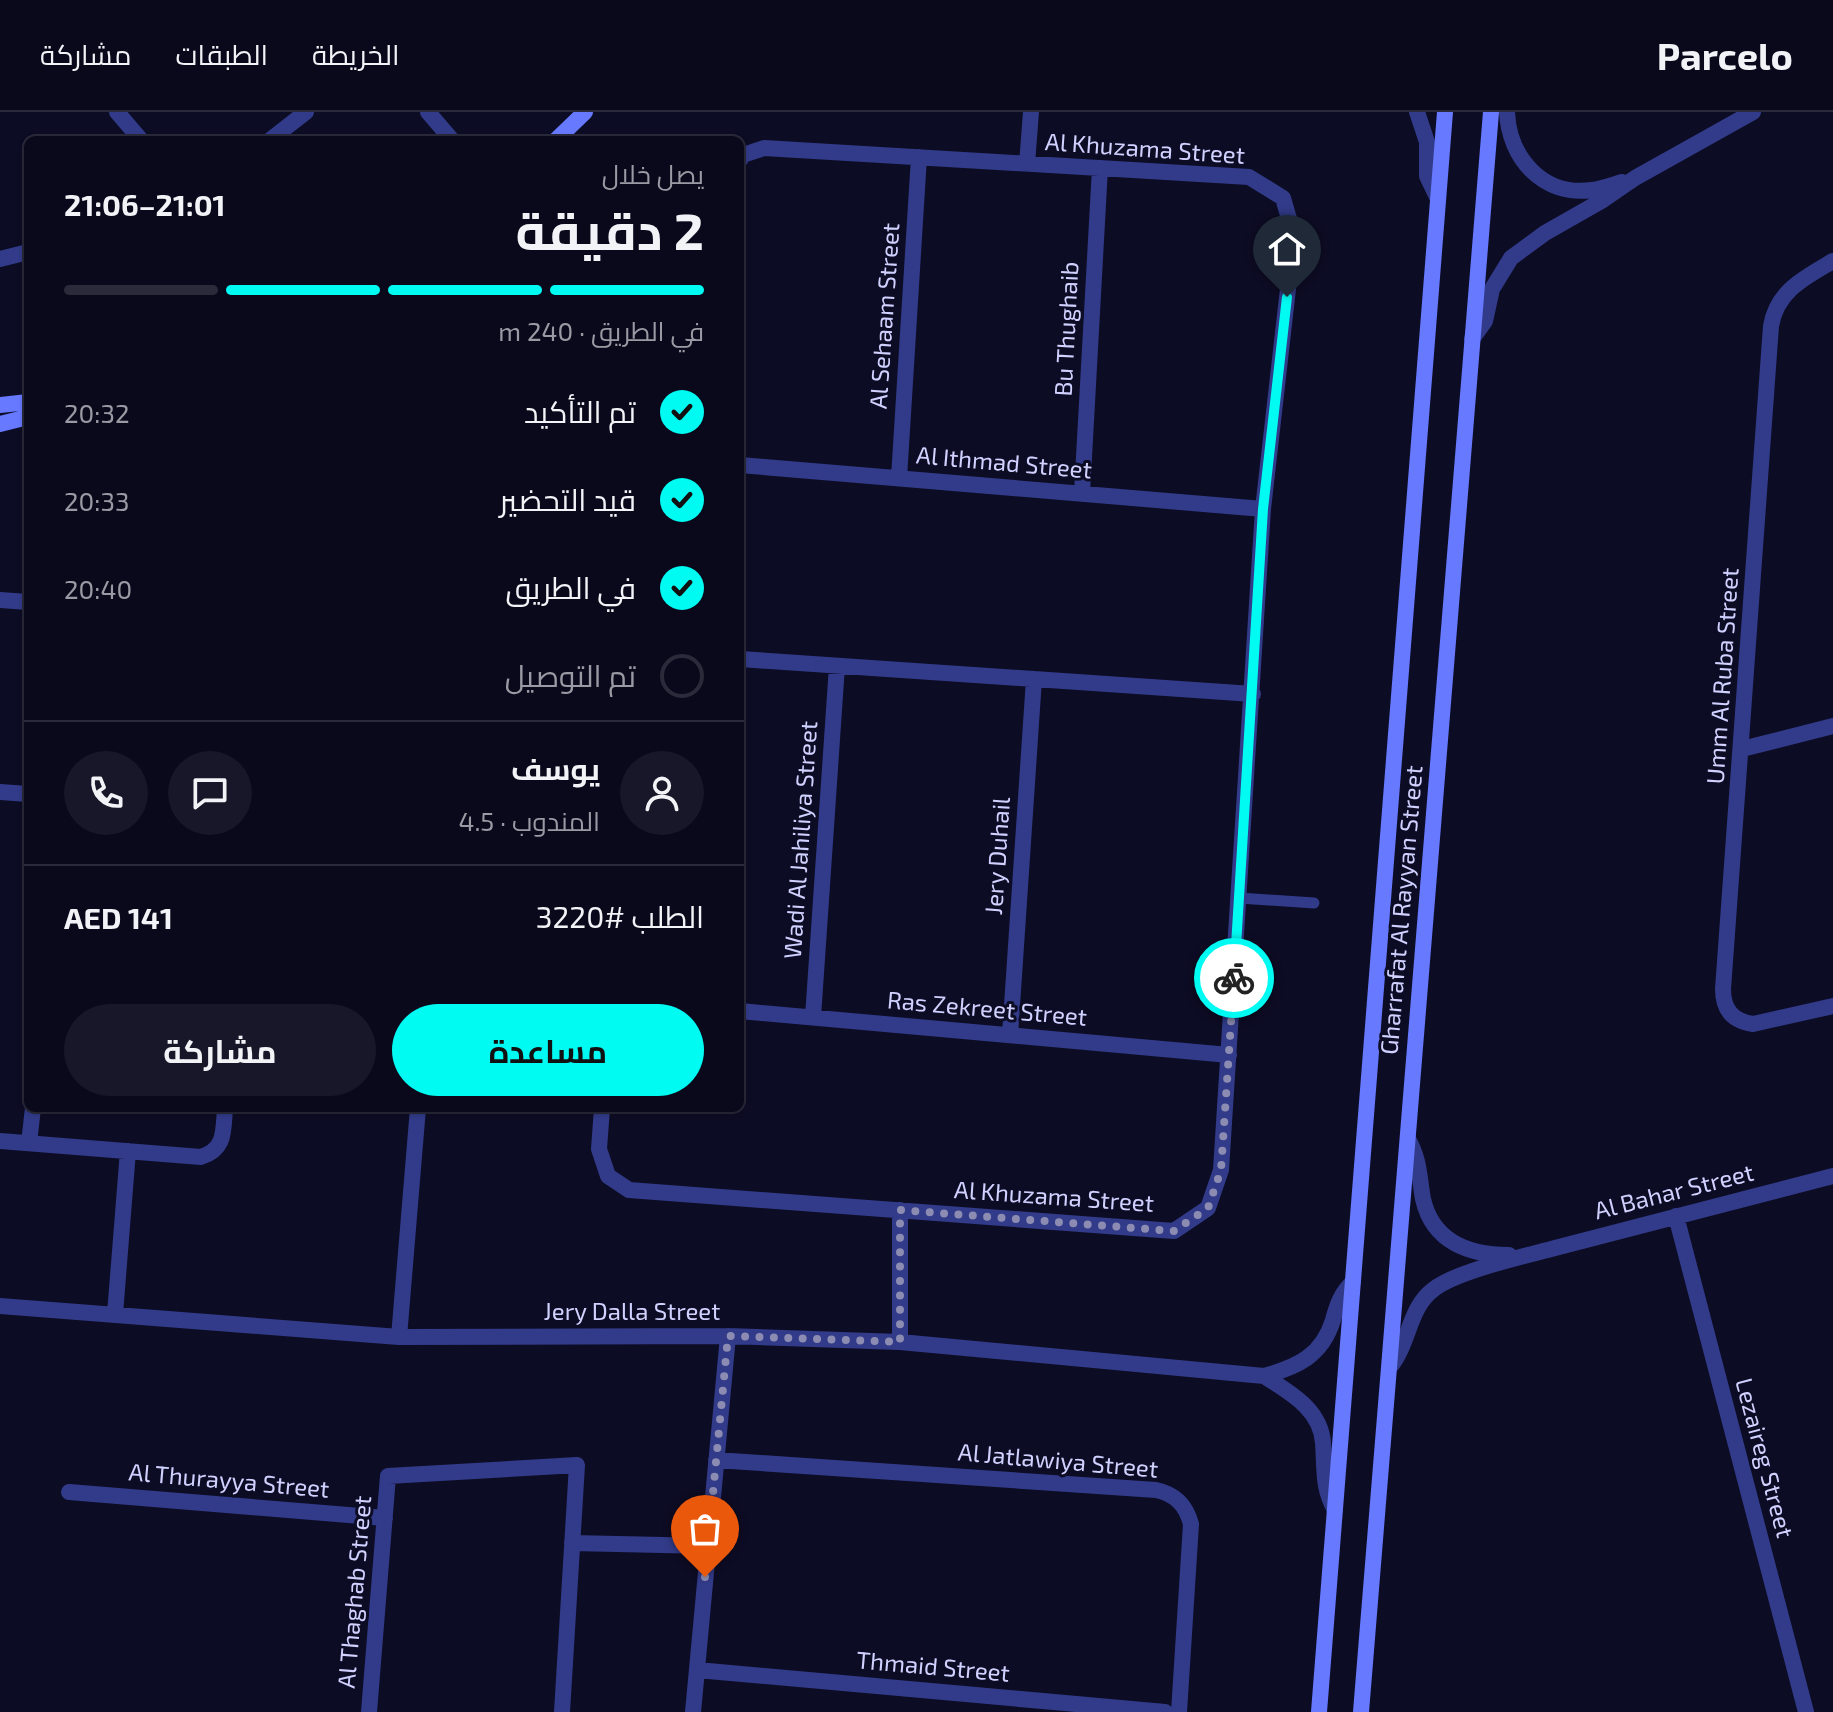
<!DOCTYPE html>
<html lang="ar">
<head>
<meta charset="utf-8">
<style>
  :root { --surface:#0a091c; --page:#181729; --text:#f1f3f6; --muted:#999aa3; --line:#2a2a3b; --accent:#00fbf2 }
  body { margin:0; font-family:"Exo 2",Cairo,sans-serif; background:var(--page); color:var(--text); direction:rtl; height:100vh; display:flex; flex-direction:column; font-size:30px; white-space:nowrap }
  * { box-sizing:border-box; margin:0 }
  p { font-size:26px; color:var(--muted) }
  .icon { flex:none; width:44px; height:44px; fill:none; stroke:currentColor; stroke-width:2; stroke-linecap:round; stroke-linejoin:round }
  .map { position:relative; flex:1; overflow:hidden; direction:ltr }
  .panel { position:absolute; left:24px; top:24px; width:720px; height:976px; display:flex; flex-direction:column; background:var(--surface); border-radius:12px; box-shadow:0 2px 6px #0004,0 0 0 2px var(--line); direction:rtl }
  .panel>* { flex:none }
  .pin { position:absolute; display:grid; place-items:center; width:68px; height:68px; color:#fff; margin:-82px -34px; border-radius:50% 50% 50% 0; rotate:-45deg; box-shadow:0 0 8px #0007 }
  .pin .icon { rotate:45deg }
  .courier { position:absolute; display:grid; place-items:center; width:80px; height:80px; margin:-40px; border:6px solid #00fbf2; border-radius:50%; background:#fff; color:#222; box-shadow:0 2px 10px #0007 }
  .head em { font-style:normal; font-weight:700 }
  .head div { display:flex; flex-direction:column-reverse }
  .head { display:flex; align-items:center; justify-content:space-between; height:136px; padding:0 40px }
  h1 { font-size:52px; font-weight:700; line-height:60px }
  .bar { display:grid; grid-template-columns:repeat(4,1fr); gap:12px 8px; align-content:center; height:96px; padding:0 40px }
  .bar i { height:10px; border-radius:6px; background:var(--line) }
  .bar .current { background:var(--accent) }
  .bar p { grid-column:span 4 }
  .line { display:flex; align-items:center; gap:20px; padding:0 40px; border-top:2px solid var(--line) }
  .line div { flex:1 }
  .round { display:grid; place-items:center; flex:none; width:84px; height:84px; border-radius:42px; background:var(--page) }
  ol { padding:0 40px; list-style:none }
  li { display:flex; align-items:center; gap:24px; height:88px }
  li p { margin-inline-start:auto }
  li .icon { padding:8px; border-radius:50%; background:var(--accent); color:#111; stroke-width:4 }
  li:last-child { color:var(--muted) }
  li i { width:44px; height:44px; border:4px solid var(--line); border-radius:50% }
  .action { display:flex; gap:16px; margin-top:auto; padding:16px 40px }
  .action a { flex:1; height:92px; border-radius:48px; background:var(--accent); color:#111; font-size:32px; font-weight:700; line-height:92px; text-align:center }
  .action a+a { background:var(--page); color:var(--text) }
  header { display:flex; align-items:center; gap:48px; box-sizing:border-box; height:112px; padding:0 40px; background:var(--surface); border-bottom:2px solid var(--line) }
  header strong { font-size:38px }
  nav { display:flex; gap:44px; margin-inline-start:auto; font-size:28px }
  .map>svg:first-child { display:block }
  .lines { fill:none; stroke-linecap:round; stroke-linejoin:round }
  .lane { stroke:#323b89; stroke-width:11 }
  .street { stroke:#323b89; stroke-width:16 }
  .secondary { stroke:#6779ff; stroke-width:16 }
  .done { stroke:#8c8cb3; stroke-width:8; stroke-dasharray:0 14.4 }
  .route { stroke:#00fbf2; stroke-width:10 }
  .labels { text-anchor:middle; stroke-width:6; stroke-linejoin:round; paint-order:stroke }
  .street-label { font-size:24px; fill:#d0d1ff; stroke:#0d0c25 }
</style>
</head>
<body>
<header>
<strong>Parcelo</strong>
<nav><a>الخريطة</a><a>الطبقات</a><a>مشاركة</a></nav>
</header>
<div class="map">
<svg width="1833" height="1600" viewBox="0 0 1833 1600">
  <rect width="100%" height="100%" fill="#0d0c25"/>
  <g class="lines">
    <path class="lane" d="M1239 786 1314 791"/>
    <path class="street" d="M117 0 141 28
      M428 0 452 28
      M1417 0 1427 30V64L1438 87
      M1507 0C1509 46 1543 85 1592 78 1602 77 1612 73 1622 70
      M270 28 306 0
      M1027 52 1031 0
      M0 147 28 140
      M1833 149C1804 166 1777 179 1771 214L1723 877C1723 898 1733 909 1753 912L1833 894
      M1472 227 1485 209 1492 177 1511 146 1545 121 1603 88 1635 66 1753 0
      M740 353 1263 397
      M899 366 919 45
      M1082 381 1100 56
      M0 488 28 490
      M740 547 1253 582
      M1742 637 1833 614
      M0 680 28 682
      M740 899 1229 943
      M813 905 837 554
      M1010 923 1034 567
      M602 996 599 1037 608 1064 629 1078 1174 1119 1208 1096 1221 1058 1263 397 1294 124 1283 86 1249 65 764 36 743 43 740 48
      M1408 1027C1420 1048 1419 1065 1423 1087 1433 1131 1470 1143 1509 1143
      M0 1029 201 1045C226 1037 223 1019 225 996
      M29 1031 33 996
      M1676 1104 1806 1600
      M0 1194 399 1225 728 1224 900 1230 1264 1264C1297 1255 1322 1244 1333 1208 1337 1193 1341 1181 1353 1170
      M115 1202 128 1039
      M399 1225 418 996
      M900 1230V1098
      M1390 1255C1410 1231 1408 1196 1434 1177 1457 1159 1525 1144 1555 1136 1648 1112 1740 1088 1833 1064
      M1264 1264C1289 1280 1321 1297 1323 1331 1325 1356 1322 1376 1335 1398
      M716 1348 1156 1378C1175 1382 1186 1393 1191 1412L1179 1600
      M69 1380 385 1406
      M572 1431 708 1434
      M697 1558 1165 1600
      M369 1600 388 1364 577 1353 562 1600
      M693 1600 728 1224"/>
    <path class="secondary" d="M556 28 585 0
      M0 293 28 290
      M0 312 28 305
      M1319 1600 1445 0
      M1361 1600 1491 0"/>
  </g>
  <g class="lines">
    <path class="done" d="M705 1465 728 1224 900 1230V1098L1174 1119 1208 1096 1221 1058 1234 866"/>
    <path class="route" d="M1234 866 1263 397 1287 185"/>
  </g>
  <g class="labels">
    <g class="street-label">
      <text transform="translate(1145 37) rotate(4)" y="8">Al Khuzama Street</text>
      <text transform="translate(885 204) rotate(-86)" y="8">Al Sehaam Street</text>
      <text transform="translate(1067 217) rotate(-87)" y="8">Bu Thughaib</text>
      <text transform="translate(1004 351) rotate(5)" y="8">Al Ithmad Street</text>
      <text transform="translate(1723 564) rotate(-86)" y="8">Umm Al Ruba Street</text>
      <text transform="translate(801 728) rotate(-86)" y="8">Wadi Al Jahiliya Street</text>
      <text transform="translate(998 744) rotate(-86)" y="8">Jery Duhail</text>
      <text transform="translate(1402 798) rotate(-85)" y="8">Gharrafat Al Rayyan Street</text>
      <text transform="translate(987 897) rotate(5)" y="8">Ras Zekreet Street</text>
      <text transform="translate(1674 1080) rotate(-14)" y="8">Al Bahar Street</text>
      <text transform="translate(1054 1085) rotate(4)" y="8">Al Khuzama Street</text>
      <text x="632" y="1208">Jery Dalla Street</text>
      <text transform="translate(1764 1346) rotate(75)" y="8">Lezaireg Street</text>
      <text transform="translate(1058 1349) rotate(5)" y="8">Al Jatlawiya Street</text>
      <text transform="translate(229 1369) rotate(5)" y="8">Al Thurayya Street</text>
      <text transform="translate(355 1480) rotate(-85)" y="8">Al Thaghab Street</text>
      <text transform="translate(933 1555) rotate(5)" y="8">Thmaid Street</text>
    </g>
  </g>
</svg>
<div class="pin" style="left:705px;top:1465px;background:#ea580c"><svg class="icon" aria-label="bag" viewBox="0 0 24 24"><path d="M5 8h14l-1 12H6zM9 8a3 3 0 0 1 6 0"/></svg></div>
<div class="pin" style="left:1287px;top:185px;background:#1f2937"><svg class="icon" aria-label="home" viewBox="0 0 24 24"><path d="M3 11l9-7 9 7M6 9v11h12V9"/></svg></div>
<div class="courier" style="left:1234px;top:866px"><svg class="icon" aria-label="bike" viewBox="0 0 24 24"><circle cx="6" cy="16" r="4"/><circle cx="18" cy="16" r="4"/><path d="M6 16l4-8h5l3 8M10 8l3 8H6M13 5h3"/></svg></div>
<section class="panel">
<div class="head"><div><h1>2 دقيقة</h1><p>يصل خلال</p></div><em>21:01–21:06</em></div>
<div class="bar"><i class="current"></i><i class="current"></i><i class="current"></i><i></i><p>في الطريق · 240 m</p></div>
<ol>
<li><svg class="icon" aria-label="check" viewBox="0 0 24 24"><path d="M5 12l5 5 9-10"/></svg>تم التأكيد<p>20:32</p></li>
<li><svg class="icon" aria-label="check" viewBox="0 0 24 24"><path d="M5 12l5 5 9-10"/></svg>قيد التحضير<p>20:33</p></li>
<li><svg class="icon" aria-label="check" viewBox="0 0 24 24"><path d="M5 12l5 5 9-10"/></svg>في الطريق<p>20:40</p></li>
<li><i></i>تم التوصيل</li>
</ol>
<div class="line" style="height:144px"><a class="round"><svg class="icon" aria-label="person" viewBox="0 0 24 24"><circle cx="12" cy="8" r="4"/><path d="M4 21q1-7 8-7t8 7"/></svg></a><div><b>يوسف</b><p>المندوب · 4.5</p></div><a class="round"><svg class="icon" aria-label="chat" viewBox="0 0 24 24"><path d="M4 5h16v11H9l-5 4z"/></svg></a><a class="round"><svg class="icon" aria-label="phone" viewBox="0 0 24 24"><path d="M5 4h4l2 5-3 2q2 4 5 5l2-3 5 2v4C11 20 4 13 5 4z"/></svg></a></div>
<div class="line" style="height:104px"><div>الطلب #3220</div><b>AED 141</b></div>
<div class="action"><a>مساعدة</a><a>مشاركة</a></div>
</section>
</div>
</body>
</html>
